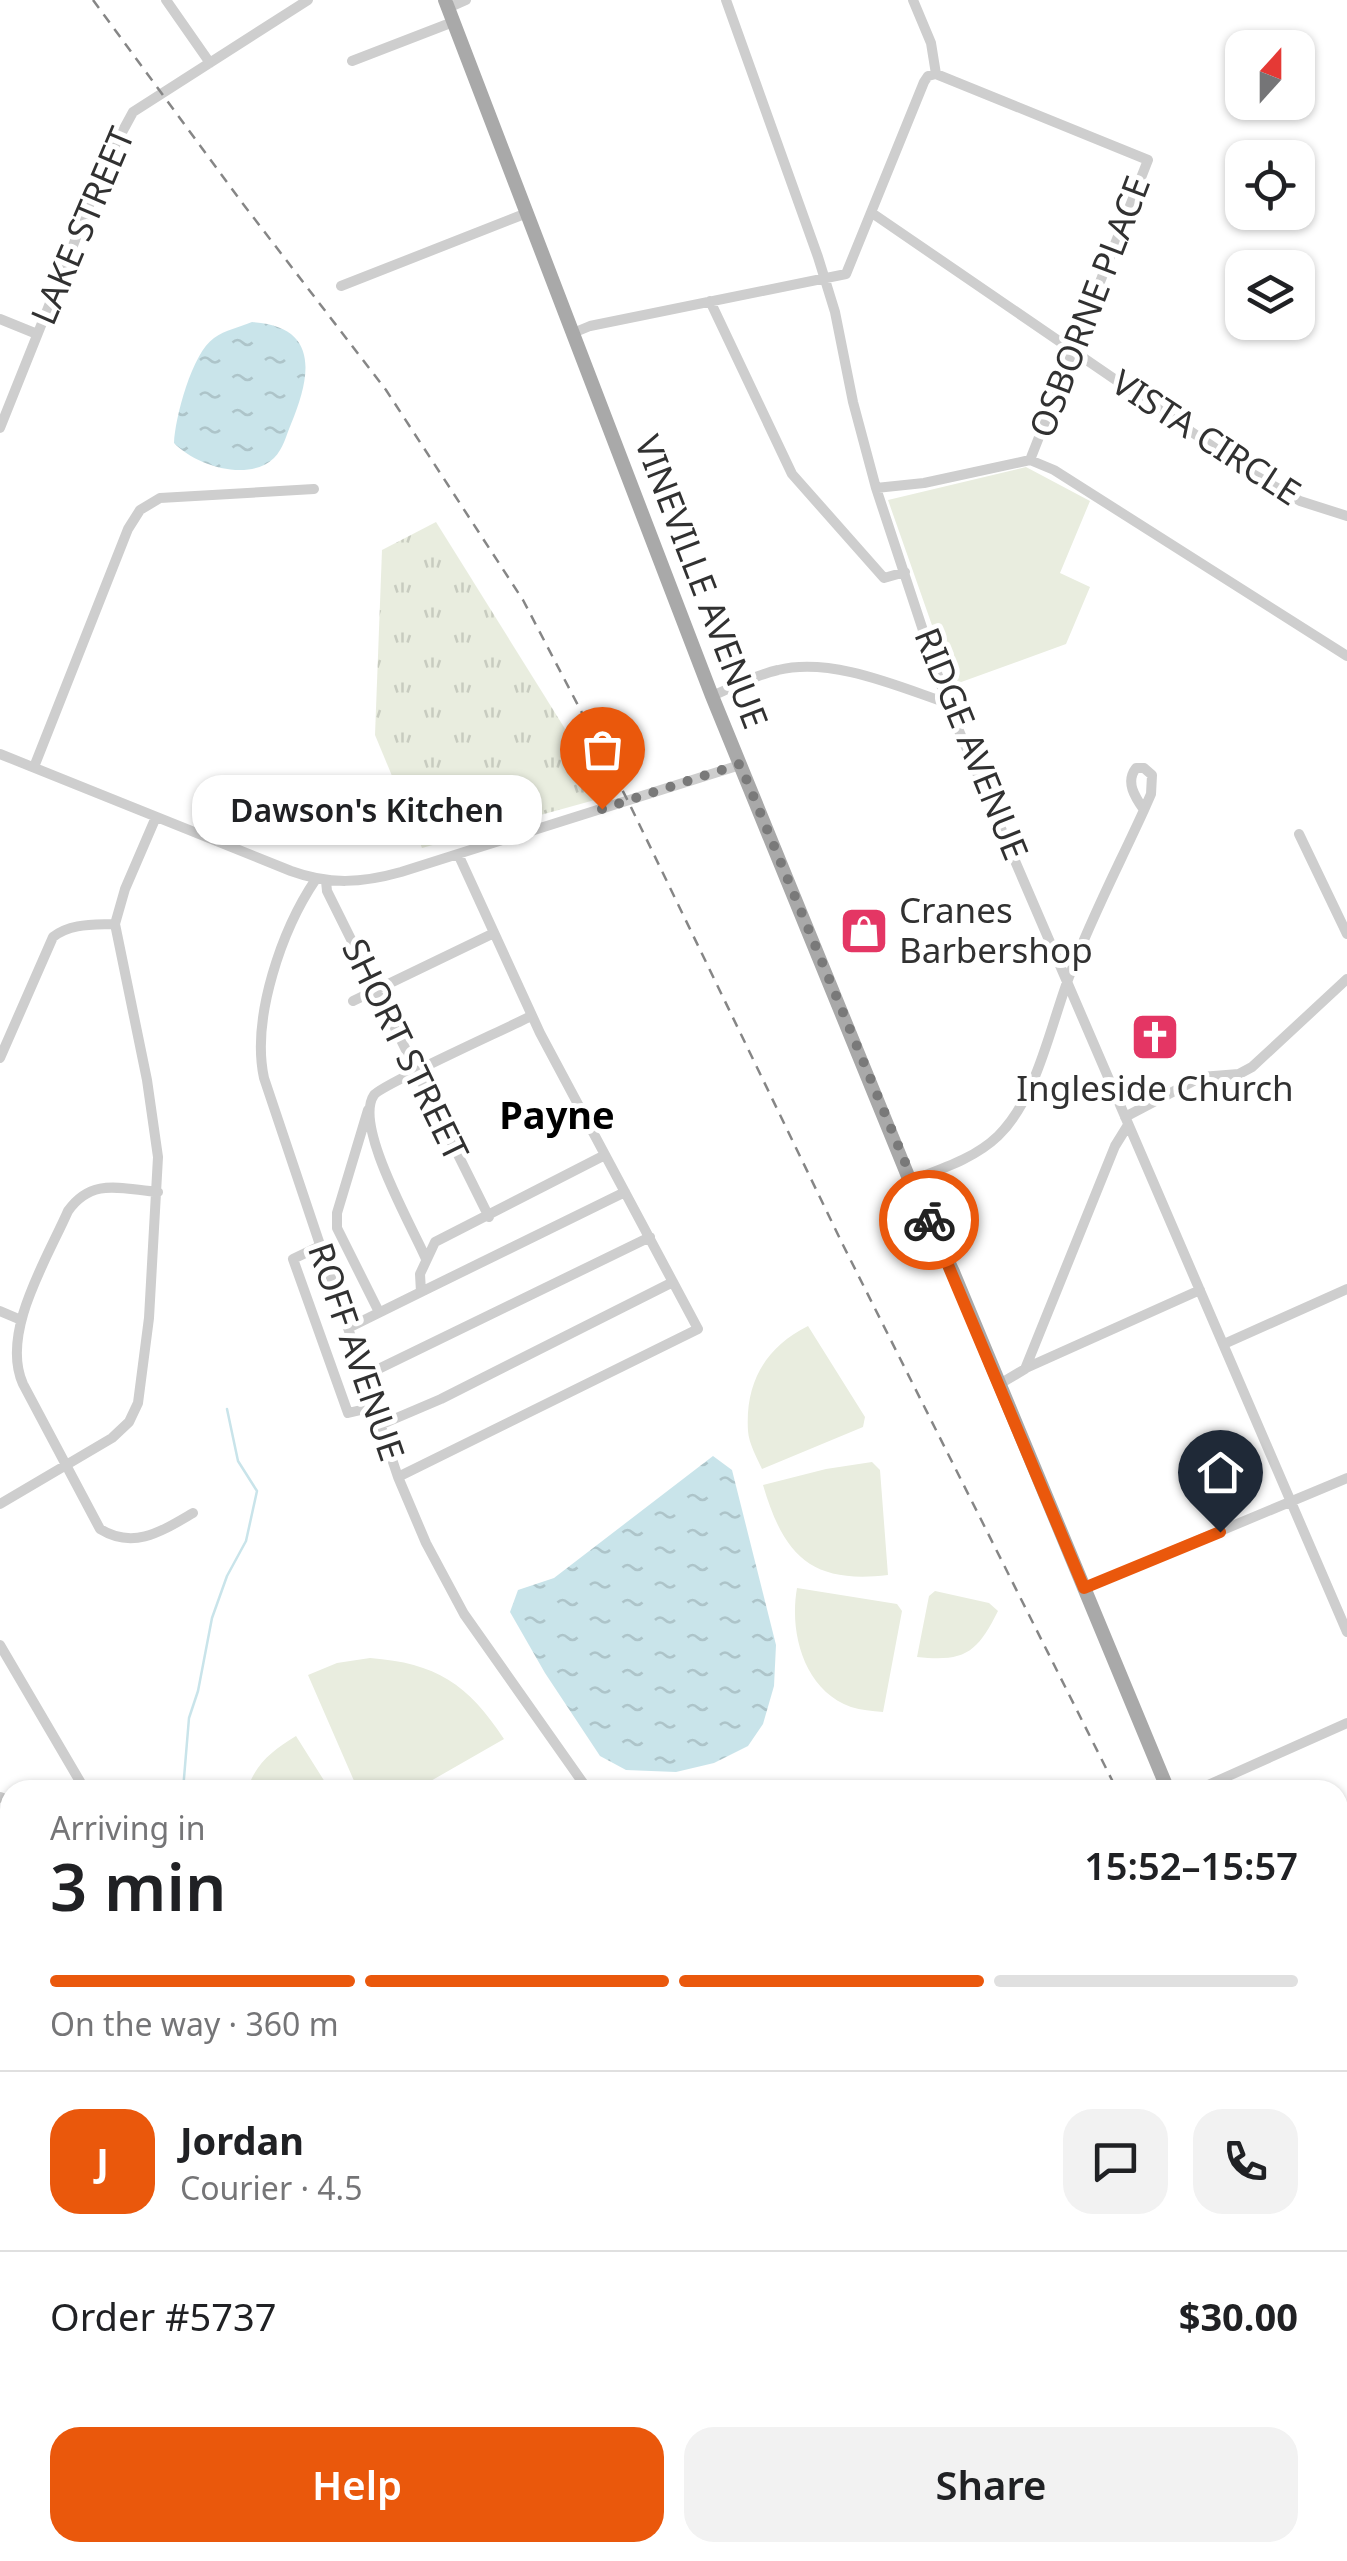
<!DOCTYPE html>
<html lang="en">
<head>
<meta charset="utf-8">
<style>
  :root { --surface:#fff; --page:#f2f2f2; --text:#202124; --muted:#757577; --line:#e0e0e0; --accent:#ea580c }
  body { margin:0; font-family:"Noto Sans",sans-serif; background:var(--page); color:var(--text); height:100vh; display:flex; flex-direction:column; font-size:38px; white-space:nowrap }
  * { box-sizing:border-box; margin:0 }
  p { font-size:32px; color:var(--muted) }
  .icon { flex:none; width:55px; height:55px; fill:none; stroke:currentColor; stroke-width:2; stroke-linecap:round; stroke-linejoin:round }
  .map { position:relative; flex:1; overflow:hidden }
  .side { position:absolute; left:0px; top:1780px; width:1348px; height:782px; display:flex; flex-direction:column; background:var(--surface); border-radius:30px 30px 0 0; box-shadow:0 2px 8px #0004 }
  .side>* { flex:none }
  .needle { width:65px; rotate:21deg }
  .buttons { position:absolute; left:1225px; top:30px; display:grid; gap:20px }
  .buttons a { display:grid; place-items:center; width:90px; height:90px; border-radius:20px; background:var(--surface); box-shadow:0 2px 8px #0004; font-size:50px }
  .pin { position:absolute; display:grid; place-items:center; width:85px; height:85px; color:#fff; margin:-102px -42px; border-radius:50% 50% 50% 0; rotate:-45deg; box-shadow:0 0 10px #0007 }
  .pin .icon { rotate:45deg }
  .courier { position:absolute; display:grid; place-items:center; width:100px; height:100px; margin:-50px; border:8px solid #ea580c; border-radius:50%; background:#fff; color:#222; box-shadow:0 2px 12px #0007 }
  .bubble { position:absolute; height:70px; border-radius:30px; background:var(--surface); box-shadow:0 2px 8px #0004; font-size:32px; font-weight:600; line-height:70px; text-align:center }
  .headline em { font-style:normal; font-weight:600 }
  .headline div { display:flex; flex-direction:column-reverse }
  .headline { display:flex; align-items:center; justify-content:space-between; height:170px; padding:0 50px }
  h1 { font-size:65px; font-weight:600; line-height:75px }
  .bar { display:grid; grid-template-columns:repeat(4,1fr); gap:15px 10px; align-content:center; height:120px; padding:0 50px }
  .bar i { height:12px; border-radius:8px; background:var(--line) }
  .bar .on { background:var(--accent) }
  .bar p { grid-column:span 4 }
  .line { display:flex; align-items:center; gap:25px; padding:0 50px; border-top:2px solid var(--line) }
  .line div { flex:1 }
  .round { display:grid; place-items:center; flex:none; width:105px; height:105px; border-radius:30px; background:var(--page) }
  .primary-button { display:flex; gap:20px; margin-top:auto; padding:20px 50px }
  .primary-button a { flex:1; height:115px; border-radius:30px; background:var(--accent); color:#fff; font-size:40px; font-weight:600; line-height:115px; text-align:center }
  .primary-button a+a { background:var(--page); color:var(--text) }
  .map>svg:first-child { display:block }
  .grass { fill:url(#grass-tufts) }
  .park { fill:#e9eddf }
  .water { fill:url(#water-ripples) }
  .lines { fill:none; stroke-linecap:round; stroke-linejoin:round }
  .stream { stroke:#c9e4ea; stroke-width:2.5 }
  .minor { stroke:#cecece; stroke-width:10 }
  .major { stroke:#a9a9a9; stroke-width:14 }
  .rail { stroke:#868686; stroke-width:2.5; stroke-dasharray:10 8; stroke-linecap:butt }
  .done { stroke:#797979; stroke-width:10; stroke-dasharray:0 18 }
  .route { stroke:#ea580c; stroke-width:12 }
  .labels { text-anchor:middle; stroke-width:10; stroke-linejoin:round; paint-order:stroke }
  .street-label { font-size:35px; fill:#313131; stroke:#fff }
  .poi-label { font-size:35px; fill:#313131; stroke:#fff; text-anchor:start }
  .neighbourhood-label { font-size:38px; font-weight:bold; fill:#000; stroke:#fff }
</style>
</head>
<body>
<div class="map">
<svg width="1347" height="2561" viewBox="0 0 1347 2561">
  <defs>
    <pattern id="grass-tufts" width="24" height="20" patternUnits="userSpaceOnUse" patternTransform="scale(2.5)"><rect width="24" height="20" fill="#e9eddf"/><path d="M3 7l-1-3M5 7V3M7 7l1-3M15 17l-1-3M17 17v-4M19 17l1-3" fill="none" stroke="#c8ccc0"/></pattern>
    <pattern id="water-ripples" width="26" height="14" patternUnits="userSpaceOnUse" patternTransform="scale(2.5)"><rect width="26" height="14" fill="#c9e4ea"/><path d="M2 4q2-2 4 0t4 0M15 11q2-2 4 0t4 0" fill="none" stroke="#adc4c9"/></pattern>
  </defs>
  <rect width="100%" height="100%" fill="#fff"/>
  <path class="grass" d="M436 522 587 764 602 798 422 848 375 735 382 550Z"/>
  <path class="park" d="M1026 467 1090 501 1060 573 1090 587 1066 644 953 685 888 500Z
    M808 1326 865 1417 863 1427 762 1469C757 1458 749 1444 748 1431 745 1382 766 1347 808 1326Z
    M872 1462 880 1470 888 1575C811 1584 784 1556 763 1485L826 1469Z
    M797 1588 897 1604 902 1611 883 1712C872 1711 861 1710 851 1707 804 1690 789 1633 797 1588Z
    M935 1591 989 1603 998 1611C977 1653 965 1662 917 1657L929 1596Z
    M370 1658C436 1663 468 1684 504 1739L415 1790H358L308 1675 337 1663Z
    M296 1736 330 1790H247C256 1763 272 1751 296 1736Z"/>
  <path class="water" d="M252 322C320 326 311 376 291 424 286 436 283 449 274 458 248 483 195 465 174 443 175 418 192 353 214 338 225 330 240 327 252 322Z
    M713 1456 732 1470 776 1645 774 1686 763 1724 748 1746 714 1763 676 1772 626 1770 600 1756 545 1673 510 1612 518 1590 554 1578Z"/>
  <g class="lines">
    <path class="stream" d="M183 1790 189 1718 198 1691 212 1618 227 1576 246 1541 257 1491 238 1461 227 1409
      M266 2552 269 2561"/>
    <path class="minor" d="M166 0 210 63
      M726 0 818 257 835 312 853 402 876 488 947 703 1347 1632
      M913 0 931 43 936 74 1148 160 1030 460
      M448 8 466 0
      M352 61 453 22
      M872 213 1253 474 1300 501 1347 516
      M341 286 527 213
      M710 301 792 474 884 578 905 572
      M0 319 37 334
      M573 333 590 326 846 274 924 82 928 76 936 74
      M0 428 108 158 133 112 308 0
      M876 488 924 483 1030 460 1054 470 1347 656
      M712 696C733 687 755 675 778 670 832 657 897 686 947 703
      M0 754 291 871C329 885 362 883 401 872L740 765
      M34 767 128 529 140 510 160 498 314 489
      M1299 834 1347 934
      M316 879C282 929 251 1018 264 1078L398 1477 426 1543 464 1614 588 1790
      M326 881 327 891 489 1217
      M353 1001 494 933
      M0 1058 53 937C71 923 93 925 115 924
      M368 1110 337 1213V1228L379 1312
      M1125 1117 1201 1077 1239 1074 1252 1067 1347 979
      M910 1181C941 1169 974 1159 998 1136 1037 1098 1050 1027 1069 977 1090 920 1119 865 1144 810L1151 794 1152 775 1144 768H1136C1125 782 1135 797 1144 810
      M158 1192C121 1189 92 1177 68 1211 47 1259 0 1333 23 1384L100 1529C134 1550 162 1531 193 1513
      M320 1246 293 1259 348 1413 374 1407
      M426 1259C413 1228 353 1125 374 1095 381 1085 510 1027 531 1016
      M421 1292 625 1192
      M0 1311 21 1320
      M348 1328 421 1292 420 1274 435 1242 603 1156
      M1224 1344 1347 1289
      M1026 1368 1200 1290
      M364 1376 650 1237
      M998 1385 1025 1369 1115 1146 1128 1125
      M380 1425 441 1399 673 1282
      M398 1477 698 1329 540 1033 458 854
      M0 1504 112 1438 129 1422 138 1403 149 1318 158 1157 147 1080 115 924 125 889 156 817
      M1084 1588 1347 1478
      M0 1645 85 1790
      M1197 1790 1347 1723
      M0 1797 10 1801
      M0 1911 10 1910
      M1338 1974 1347 1970
      M0 2219 10 2247
      M0 2387 10 2368
      M0 2443 10 2474
      M41 2552 45 2561
      M1321 2552 1331 2561
      M943 2561 946 2552"/>
    <path class="major" d="M445 0 712 696 910 1181 953 1272 1168 1790
      M1338 2092 1347 2103"/>
    <path class="rail" d="M93 0 240 200 386 390 523 600 628 801 843 1245 1117 1790
      M1338 2232 1347 2251"/>
  </g>
  <g class="lines">
    <path class="done" d="M602 809 740 764 929 1220"/>
    <path class="route" d="M929 1220 1084 1588 1220 1532"/>
  </g>
  <defs>
    <g id="shop-square" transform="scale(2.5)"><rect x="-9" y="-9" width="18" height="18" rx="4" fill="#e43664" stroke="#fff"/><path d="M-5-2.5h2.3a2.7 3.5 0 0 1 5.4 0H5L5.5 6h-11ZM-1.5-2.5h3a1.5 2.3 0 0 0-3 0Z" fill="#fff"/></g>
    <g id="church-square" transform="scale(2.5)"><rect x="-9" y="-9" width="18" height="18" rx="4" fill="#e43664" stroke="#fff"/><path d="M-1.2-6h2.4v3.5h3.3v2.4h-3.3V6h-2.4V-.1h-3.3v-2.4h3.3Z" fill="#fff"/></g>
  </defs>
  <g fill-rule="evenodd">
    <use href="#shop-square" x="864" y="931"/>
    <use href="#church-square" x="1155" y="1037"/>
  </g>
  <g class="labels">
    <g class="street-label">
      <text transform="translate(83 226) rotate(-67)" y="12">LAKE STREET</text>
      <text transform="translate(1090 307) rotate(-69)" y="12">OSBORNE PLACE</text>
      <text transform="translate(1206 438) rotate(33)" y="12">VISTA CIRCLE</text>
      <text transform="translate(701 582) rotate(69)" y="12">VINEVILLE AVENUE</text>
      <text transform="translate(971 744) rotate(68)" y="12">RIDGE AVENUE</text>
      <text transform="translate(405 1050) rotate(64)" y="12">SHORT STREET</text>
      <text transform="translate(356 1352) rotate(71)" y="12">ROFF AVENUE</text>
    </g>
    <g class="poi-label">
      <text x="899" y="923">Cranes<tspan x="899" dy="40">Barbershop</tspan></text>
      <text x="1155" y="1101" text-anchor="middle">Ingleside Church</text>
    </g>
    <g class="neighbourhood-label">
      <text x="557" y="1129">Payne</text>
    </g>
  </g>
</svg>
<div class="buttons">
<a><svg class="needle" viewBox="-14 -14 28 28"><path d="M0-13l5 13h-10z" fill="#e53935"/><path d="M0 13l5-13h-10z" fill="#757577"/></svg></a>
<a><svg class="icon" aria-label="locate" viewBox="0 0 24 24"><circle cx="12" cy="12" r="6"/><path d="M12 2v4M12 18v4M2 12h4M18 12h4"/></svg></a>
<a><svg class="icon" aria-label="layers" viewBox="0 0 24 24"><path d="M12 4l9 5-9 5-9-5zM3 14l9 5 9-5"/></svg></a>
</div>
<div class="pin" style="left:602px;top:809px;background:#ea580c"><svg class="icon" aria-label="bag" viewBox="0 0 24 24"><path d="M5 8h14l-1 12H6zM9 8a3 3 0 0 1 6 0"/></svg></div>
<div class="pin" style="left:1220px;top:1532px;background:#1f2937"><svg class="icon" aria-label="home" viewBox="0 0 24 24"><path d="M3 11l9-7 9 7M6 9v11h12V9"/></svg></div>
<div class="courier" style="left:929px;top:1220px"><svg class="icon" aria-label="bike" viewBox="0 0 24 24"><circle cx="6" cy="16" r="4"/><circle cx="18" cy="16" r="4"/><path d="M6 16l4-8h5l3 8M10 8l3 8H6M13 5h3"/></svg></div>
<div class="bubble" style="left:192px;top:775px;width:350px">Dawson's Kitchen</div>
<section class="side">
<div class="headline"><div><h1>3 min</h1><p>Arriving in</p></div><em>15:52–15:57</em></div>
<div class="bar"><i class="on"></i><i class="on"></i><i class="on"></i><i></i><p>On the way · 360 m</p></div>
<div class="line" style="height:180px"><b class="round" style="background:var(--accent);color:#fff">J</b><div><b>Jordan</b><p>Courier · 4.5</p></div><a class="round"><svg class="icon" aria-label="chat" viewBox="0 0 24 24"><path d="M4 5h16v11H9l-5 4z"/></svg></a><a class="round"><svg class="icon" aria-label="phone" viewBox="0 0 24 24"><path d="M5 4h4l2 5-3 2q2 4 5 5l2-3 5 2v4C11 20 4 13 5 4z"/></svg></a></div>
<div class="line" style="height:130px"><div>Order #5737</div><b>$30.00</b></div>
<div class="primary-button"><a>Help</a><a>Share</a></div>
</section>
</div>
</body>
</html>
